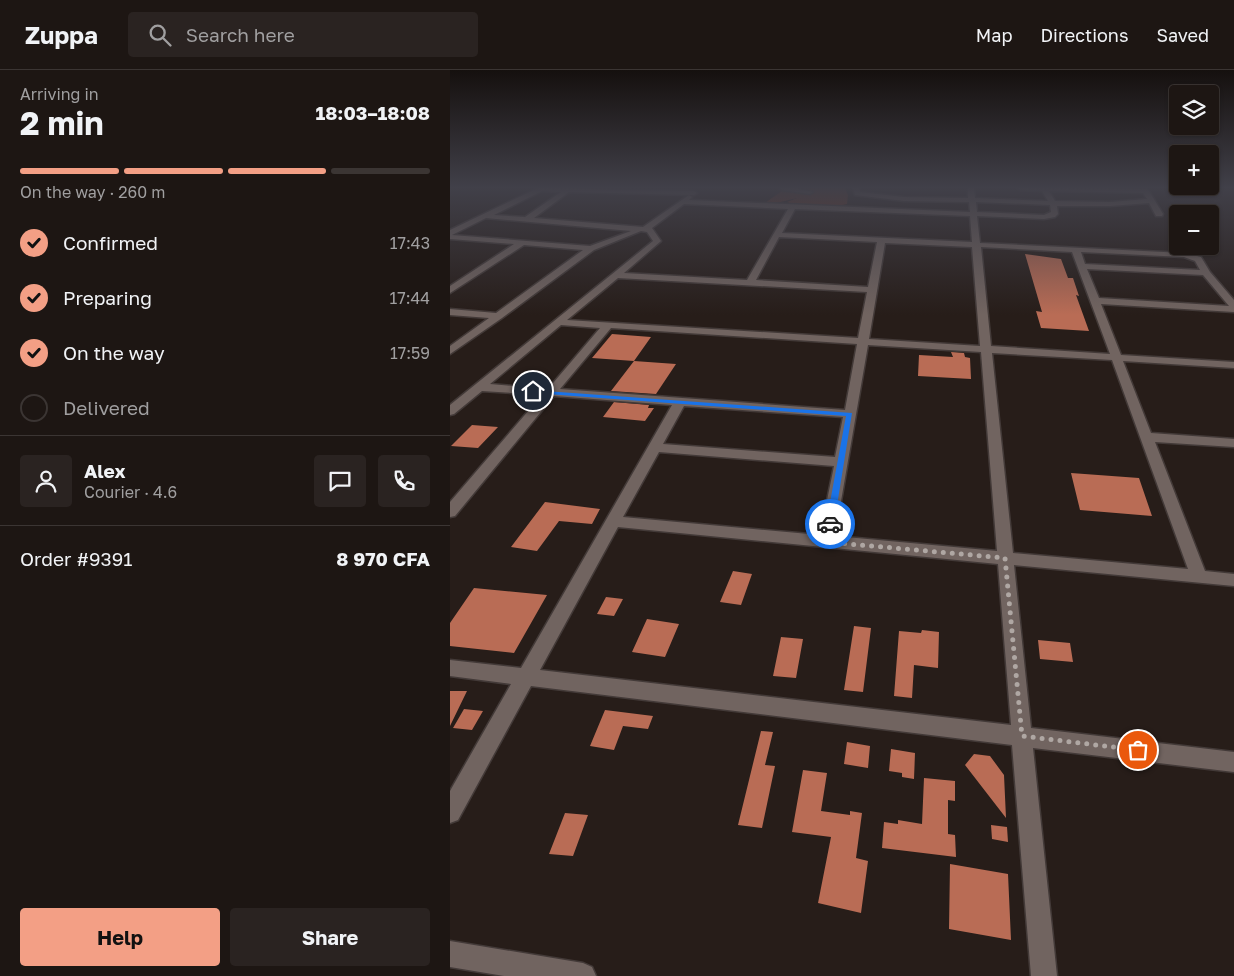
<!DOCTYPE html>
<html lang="en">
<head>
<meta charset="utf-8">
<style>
  :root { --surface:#1d1613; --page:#2a2321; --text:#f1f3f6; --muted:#a09fa0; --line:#3b3533; --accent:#f39f85 }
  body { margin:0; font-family:"Golos Text",sans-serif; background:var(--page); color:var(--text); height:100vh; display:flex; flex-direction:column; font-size:19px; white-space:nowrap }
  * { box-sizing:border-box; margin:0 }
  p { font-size:16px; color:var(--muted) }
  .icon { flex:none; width:28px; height:28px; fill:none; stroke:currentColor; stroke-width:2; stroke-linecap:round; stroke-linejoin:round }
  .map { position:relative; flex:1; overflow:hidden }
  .side { display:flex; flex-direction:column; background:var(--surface); width:450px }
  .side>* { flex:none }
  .controls { position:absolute; left:719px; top:15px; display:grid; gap:10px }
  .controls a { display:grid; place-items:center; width:50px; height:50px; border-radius:5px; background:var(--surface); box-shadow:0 1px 4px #0004,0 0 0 1px var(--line); font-size:25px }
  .pin { position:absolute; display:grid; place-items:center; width:42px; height:42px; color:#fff; margin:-21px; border:2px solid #fff; border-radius:50%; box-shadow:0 1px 5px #0007 }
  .courier { position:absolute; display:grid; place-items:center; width:50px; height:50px; margin:-25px; border:4px solid #1a73e8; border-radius:50%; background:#fff; color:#222; box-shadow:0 1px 6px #0007 }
  .head em { font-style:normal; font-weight:700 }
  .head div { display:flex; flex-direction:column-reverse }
  .head { display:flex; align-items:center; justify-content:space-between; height:85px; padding:0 20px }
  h1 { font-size:32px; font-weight:700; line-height:38px }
  .bar { display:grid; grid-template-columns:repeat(4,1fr); gap:8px 5px; align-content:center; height:60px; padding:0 20px }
  .bar i { height:6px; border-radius:4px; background:var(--line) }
  .bar .on { background:var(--accent) }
  .bar p { grid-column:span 4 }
  .line { display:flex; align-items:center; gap:12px; padding:0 20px; border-top:1px solid var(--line) }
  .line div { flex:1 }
  .round { display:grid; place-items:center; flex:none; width:52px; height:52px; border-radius:5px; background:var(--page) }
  ol { padding:0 20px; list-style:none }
  li { display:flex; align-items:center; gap:15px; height:55px }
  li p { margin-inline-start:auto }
  li .icon { padding:5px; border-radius:50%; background:var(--accent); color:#111; stroke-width:4 }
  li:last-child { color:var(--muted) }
  li i { width:28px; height:28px; border:2px solid var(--line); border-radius:50% }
  .cta { display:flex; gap:10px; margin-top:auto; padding:10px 20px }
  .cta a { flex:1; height:58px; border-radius:5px; background:var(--accent); color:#111; font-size:20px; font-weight:700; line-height:58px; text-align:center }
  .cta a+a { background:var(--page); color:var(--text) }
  header { display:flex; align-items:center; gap:30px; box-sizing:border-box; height:70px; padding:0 25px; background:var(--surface); border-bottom:1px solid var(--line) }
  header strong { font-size:24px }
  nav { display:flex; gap:28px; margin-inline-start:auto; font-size:18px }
  .search { width:350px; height:45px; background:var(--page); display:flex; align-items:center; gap:12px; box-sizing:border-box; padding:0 18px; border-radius:5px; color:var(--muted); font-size:19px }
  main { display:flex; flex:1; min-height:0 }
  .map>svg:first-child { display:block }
  .forest { fill:#79321d }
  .building { fill:#b96c55 }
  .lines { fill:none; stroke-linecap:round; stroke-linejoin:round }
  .minor-casing { stroke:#433a38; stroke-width:3 }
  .minor { fill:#716460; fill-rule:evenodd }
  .route { fill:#1a73e8 }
  .done { stroke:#afa7a3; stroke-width:5; stroke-dasharray:0 9 }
</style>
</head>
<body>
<header>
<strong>Zuppa</strong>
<div class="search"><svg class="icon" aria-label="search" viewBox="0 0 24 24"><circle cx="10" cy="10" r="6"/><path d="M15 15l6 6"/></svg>Search here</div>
<nav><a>Map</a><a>Directions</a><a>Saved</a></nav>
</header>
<main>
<section class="side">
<div class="head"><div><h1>2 min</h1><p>Arriving in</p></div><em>18:03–18:08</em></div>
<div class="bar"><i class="on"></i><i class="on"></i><i class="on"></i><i></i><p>On the way · 260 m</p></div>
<ol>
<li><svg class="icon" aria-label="check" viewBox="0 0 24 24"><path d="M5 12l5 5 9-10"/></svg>Confirmed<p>17:43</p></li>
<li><svg class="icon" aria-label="check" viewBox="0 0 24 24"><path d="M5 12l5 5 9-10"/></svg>Preparing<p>17:44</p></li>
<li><svg class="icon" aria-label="check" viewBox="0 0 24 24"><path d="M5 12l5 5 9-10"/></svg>On the way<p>17:59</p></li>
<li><i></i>Delivered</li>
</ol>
<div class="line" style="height:90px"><a class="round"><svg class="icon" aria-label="person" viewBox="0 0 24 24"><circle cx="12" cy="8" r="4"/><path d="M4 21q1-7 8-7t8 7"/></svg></a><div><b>Alex</b><p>Courier · 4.6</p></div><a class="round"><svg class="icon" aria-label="chat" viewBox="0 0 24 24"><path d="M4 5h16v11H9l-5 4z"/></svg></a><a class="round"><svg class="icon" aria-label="phone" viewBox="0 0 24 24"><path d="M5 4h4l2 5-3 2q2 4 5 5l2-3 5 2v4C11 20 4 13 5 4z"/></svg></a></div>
<div class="line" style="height:65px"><div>Order #9391</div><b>8 970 CFA</b></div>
<div class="cta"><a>Help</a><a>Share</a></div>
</section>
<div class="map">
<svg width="784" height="906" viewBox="0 0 784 906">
  <rect width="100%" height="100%" fill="#271d19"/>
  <path class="forest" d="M336 118H395L398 125 397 134C375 139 358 140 337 132L347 128 322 134 315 133Z"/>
  <path class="building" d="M575 184 611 189 618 208H623L629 226 626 225 639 261 591 258 586 241 592 242Z
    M162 264 201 267 184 291 142 288Z
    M501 282 514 283 515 287 520 288 521 309 468 306 469 285 503 287Z
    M184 291 226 294 206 324 161 321Z
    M164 332 199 335 198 338H204L195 351 153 347Z
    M22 355 48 357 28 378 1 376Z
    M621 403 689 408 702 446 630 440Z
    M95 432 150 439 142 454 109 451 87 481 61 477Z
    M283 501 302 504 291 535 270 532Z
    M24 518 97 525 64 583 0 576V553Z
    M156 527 173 529 164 546 147 544Z
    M197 549 229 554 215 587 182 582Z
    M404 556 421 558 413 622 394 620Z
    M472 560 489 562 488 598 464 595 462 628 444 626 449 561 471 563Z
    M331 567 353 569 346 608 323 606Z
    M588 570 620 573 623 592 590 589Z
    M0 621H17L0 656Z
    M14 639 33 641 22 660 3 658Z
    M155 640 203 646 198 659 173 656 164 680 140 676Z
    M311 661 323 662 315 695 325 696 312 758 288 755Z
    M397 672 420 676 418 698 394 694Z
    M441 679 465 683 464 709 452 707V703L439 701Z
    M524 684 540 686 554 705 556 748 515 695Z
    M353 700 377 703 371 741 400 745V741L412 743 406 788 418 791 411 843 368 833 381 767 342 762Z
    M474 708 505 711V731L498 730V764L505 765 506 787 432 778 434 752 448 754V750L472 754Z
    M115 743 138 745 123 786 99 784Z
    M541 755 557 757 558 772 542 769Z
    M500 794 558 804 561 870 499 859Z"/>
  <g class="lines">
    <g class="minor-casing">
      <path id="minor" d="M88 118 244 121 247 123 244 125 119 122 84 148 193 157 239 125 242 127 239 130 520 142 519 132 454 131 405 125 403 118H409L410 122 454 127 518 128V118H524L525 128 598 131 592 121 570 120 567 118 696 119 699 121 713 144 712 146H706L699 133 660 136H607L608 144 605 147 594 149 527 146 530 173 734 183 751 187 760 202 784 230V242L651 234 671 285 784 292V298L673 291 701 363 784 369V377L705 372 755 501 784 504V516L564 495 581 658 784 682V702L583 678 607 906H581L562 675 81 616 8 750 0 753V721L61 614 0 606V590L71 598 222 335 104 326 5 446 0 447V432L92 325 32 321 4 344 0 345V335L203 171 197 162 191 161 144 180 52 248 0 284V276L39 248 0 245V239L46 243 133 180 74 175 0 223V216L64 174 0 169V160ZM92 121 111 122 75 147 44 145ZM599 121 693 123 697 129 660 132 605 131ZM526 132 600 135 601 142 594 145 527 142ZM234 134 338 139 297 210 174 203 211 171 202 158ZM345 139 520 146 522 172 332 163ZM36 148 181 161 140 176 2 165ZM329 167 427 172 418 217 306 210ZM435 173 522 177 530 276 419 269ZM531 177 622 182 660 284 541 276ZM631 182 734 187 745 191 750 200 635 194ZM637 199 753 205 779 236 649 228ZM168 208 417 222 408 268 117 250ZM111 255 150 258 98 319 40 314ZM161 258 407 274 395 340 110 319ZM418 275 531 282 547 481 385 466ZM542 283 662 290 738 499 563 483ZM234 336 393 347 385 387 213 374ZM209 382 384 396 370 465 173 447ZM168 457 548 494 561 655 90 600Z
        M329 118H344L363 122 360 124 332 120Z
        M0 871 133 893 142 897 146 906H54L0 897Z"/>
    </g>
    <use href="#minor" class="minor"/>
  </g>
  <linearGradient id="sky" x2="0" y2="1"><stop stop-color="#15100e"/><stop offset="0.48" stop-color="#414049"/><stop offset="1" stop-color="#414049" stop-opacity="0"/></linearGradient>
  <rect width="784" height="245" fill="url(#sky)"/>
  <path class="route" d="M81 320 402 343 384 454 380 457 376 454 396 346 83 323 80 321Z"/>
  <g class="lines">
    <path class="done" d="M380 454 377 472 555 488 572 666 688 680"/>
  </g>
</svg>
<div class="controls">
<a><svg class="icon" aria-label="layers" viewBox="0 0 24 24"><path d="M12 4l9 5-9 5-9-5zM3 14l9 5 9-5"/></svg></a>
<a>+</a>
<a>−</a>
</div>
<div class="pin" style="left:688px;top:680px;background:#ea580c"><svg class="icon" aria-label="bag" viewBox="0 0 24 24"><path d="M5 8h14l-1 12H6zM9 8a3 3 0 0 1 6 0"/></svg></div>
<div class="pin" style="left:83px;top:321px;background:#1f2937"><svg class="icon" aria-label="home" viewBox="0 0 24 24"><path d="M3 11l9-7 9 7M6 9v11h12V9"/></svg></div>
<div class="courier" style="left:380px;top:454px"><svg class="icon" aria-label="car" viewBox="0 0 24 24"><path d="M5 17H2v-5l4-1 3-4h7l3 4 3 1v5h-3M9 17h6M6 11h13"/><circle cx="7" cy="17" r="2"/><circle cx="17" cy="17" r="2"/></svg></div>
</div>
</main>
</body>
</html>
